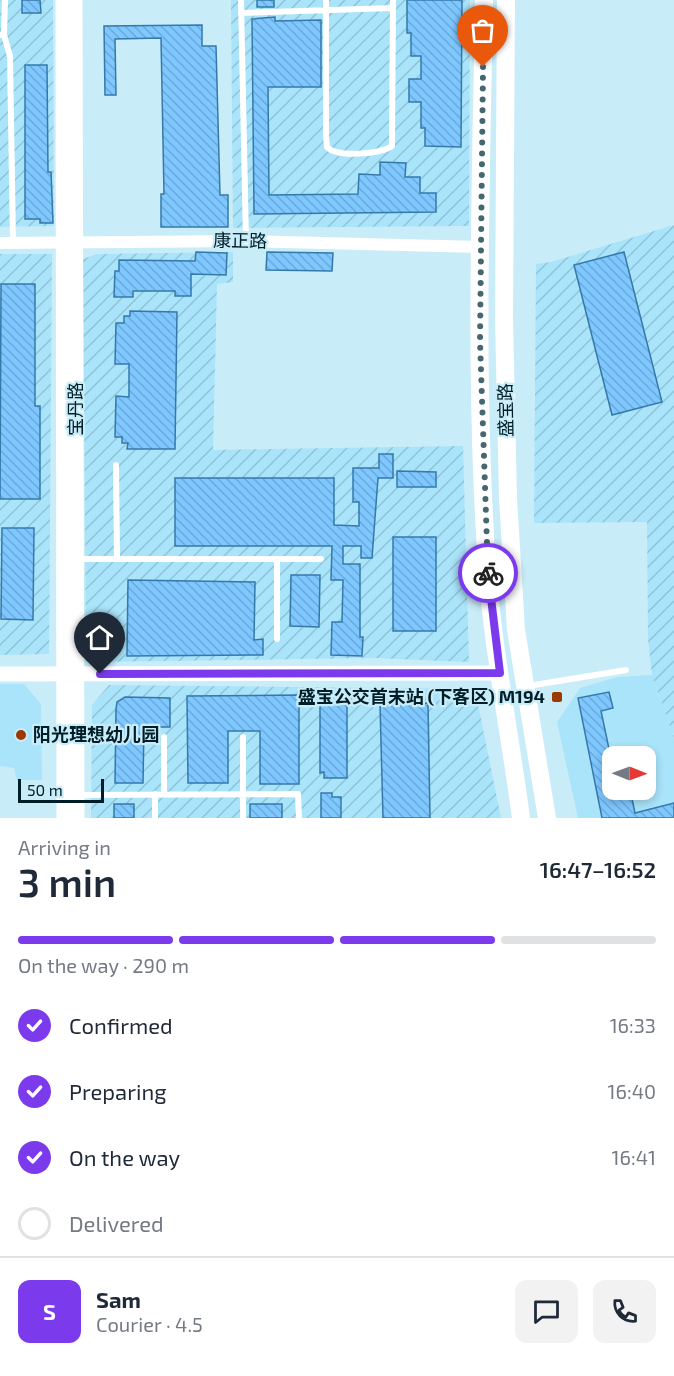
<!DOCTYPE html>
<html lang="en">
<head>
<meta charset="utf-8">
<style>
  :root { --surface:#fff; --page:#f2f2f3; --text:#1f2937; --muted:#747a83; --line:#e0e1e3; --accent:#7c3aed }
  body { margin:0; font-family:"Exo 2","Noto Sans SC",sans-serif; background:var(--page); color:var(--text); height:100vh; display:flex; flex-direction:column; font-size:22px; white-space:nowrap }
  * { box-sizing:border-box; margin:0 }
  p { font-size:20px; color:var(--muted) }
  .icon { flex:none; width:33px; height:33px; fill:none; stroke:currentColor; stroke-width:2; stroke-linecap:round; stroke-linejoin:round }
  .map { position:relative; height:818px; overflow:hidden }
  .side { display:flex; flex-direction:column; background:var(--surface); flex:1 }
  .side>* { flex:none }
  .needle { width:39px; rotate:91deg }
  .fabs { position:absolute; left:602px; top:746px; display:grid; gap:12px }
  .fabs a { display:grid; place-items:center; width:54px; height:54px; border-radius:12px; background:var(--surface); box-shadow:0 3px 9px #0003; font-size:30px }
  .scale { position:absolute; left:18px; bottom:15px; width:86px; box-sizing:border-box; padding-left:6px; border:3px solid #001e27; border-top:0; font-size:16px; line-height:21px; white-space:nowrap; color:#001e27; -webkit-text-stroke:4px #c9ecf9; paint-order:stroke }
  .pin { position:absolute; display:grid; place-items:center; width:51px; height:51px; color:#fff; margin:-62px -26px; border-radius:50% 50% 50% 0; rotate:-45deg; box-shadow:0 0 6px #0007 }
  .pin .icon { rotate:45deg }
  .courier { position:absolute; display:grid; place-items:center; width:60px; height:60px; margin:-30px; border:4px solid #7c3aed; border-radius:50%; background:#fff; color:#222; box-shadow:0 2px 8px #0007 }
  .head em { font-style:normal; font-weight:600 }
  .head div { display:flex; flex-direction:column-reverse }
  .head { display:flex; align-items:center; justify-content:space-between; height:102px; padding:0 18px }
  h1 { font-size:39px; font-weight:600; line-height:45px }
  .bar { display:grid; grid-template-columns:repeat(4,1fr); gap:9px 6px; align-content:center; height:72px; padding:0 18px }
  .bar i { height:8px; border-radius:4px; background:var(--line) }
  .bar .active { background:var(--accent) }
  .bar p { grid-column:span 4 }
  .line { display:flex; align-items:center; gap:15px; padding:0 18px; border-top:2px solid var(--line) }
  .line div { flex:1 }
  .round { display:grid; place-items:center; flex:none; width:63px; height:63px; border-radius:12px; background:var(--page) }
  ol { padding:0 18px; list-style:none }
  li { display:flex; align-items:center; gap:18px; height:66px }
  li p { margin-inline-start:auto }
  li .icon { padding:6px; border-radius:50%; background:var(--accent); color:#fff; stroke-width:4 }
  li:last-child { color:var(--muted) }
  li i { width:33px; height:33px; border:3px solid var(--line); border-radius:50% }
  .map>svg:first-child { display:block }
  .built { fill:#a9e4fa; fill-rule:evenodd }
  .industrial { fill:url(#industrial-furrows) }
  .building { fill:url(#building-back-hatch); stroke:#3579a9; stroke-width:1.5 }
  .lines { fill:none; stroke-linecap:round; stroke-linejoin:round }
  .service { stroke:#fff; stroke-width:6 }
  .minor { stroke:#fff; stroke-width:12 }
  .tertiary { stroke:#fff; stroke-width:15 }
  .secondary { stroke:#fff; stroke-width:18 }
  .done { stroke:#466670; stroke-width:6; stroke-dasharray:0 10.8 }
  .route { stroke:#7c3aed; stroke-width:8 }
  .poi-dot { fill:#9c3900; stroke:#c9ecf9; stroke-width:2 }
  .labels { text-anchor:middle; stroke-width:4.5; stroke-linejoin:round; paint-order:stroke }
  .street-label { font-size:18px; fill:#001e27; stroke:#c9ecf9 }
  .poi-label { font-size:18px; font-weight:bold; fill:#001e27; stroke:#c9ecf9; text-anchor:end }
</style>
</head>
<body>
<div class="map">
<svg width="674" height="818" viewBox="0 0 674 818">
  <defs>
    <pattern id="industrial-furrows" width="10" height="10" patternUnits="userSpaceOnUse" patternTransform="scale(1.5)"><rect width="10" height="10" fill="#a9e4fa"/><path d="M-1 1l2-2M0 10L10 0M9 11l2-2" fill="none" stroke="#90c3d6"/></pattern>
    <pattern id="building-back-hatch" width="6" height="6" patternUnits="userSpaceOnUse" patternTransform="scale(1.5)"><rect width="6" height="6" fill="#7ec7ff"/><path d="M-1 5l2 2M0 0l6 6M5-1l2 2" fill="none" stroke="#6baadb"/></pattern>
  </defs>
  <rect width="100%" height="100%" fill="#c9ecf9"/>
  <path class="built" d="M652 675 674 738V818H578L557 722 580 688 617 677ZM612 756H645V789H612Z
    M0 684H24L41 704 42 780H17L14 768 0 766Z"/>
  <path class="industrial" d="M0 0H53L54 226 0 227Z
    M231 0H470L469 226 233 228Z
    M674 225V738L652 675 648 639 647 522 534 523 536 264 551 262Z
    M233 252V282L217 284 213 450 463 446 469 662 375 658 86 662 83 259 97 254Z
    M0 254H52L49 654 0 655Z
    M109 685 475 689 501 818H91L92 705Z"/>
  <path class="building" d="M22 0H40L41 13H22Z
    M257 0H274V7H257Z
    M407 0H462L461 147 425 146V128H421V102H409V79H421V56H411V33H407Z
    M275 17V21L321 20V87H268L269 195 358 194 359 174 380 175V162L406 163 405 177H420V193H436V212L254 214 252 19Z
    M202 25V46H216L220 195H228V227H161V194H164L161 38 115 39 116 95H105L104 26Z
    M25 65H47L48 172H51L53 223H40V219H25Z
    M196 252 227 253 226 275 191 274V296H175V291H133V297H114L115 271H119V260L195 261Z
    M267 252 333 253 332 271 266 270Z
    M624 252 662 402 612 415 574 265Z
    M1 284H35V406H40V499H0Z
    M130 311 177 312 175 449H127L128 443H122V437H115L116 396 129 397V364H115L116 323H124V316H130Z
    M379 454H393V478H378L372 558H361V546H343V564H360V637H363L362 656 331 655 332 622H342L343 580H331L332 546H175V478H334V525L359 526V502H353V468H379Z
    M397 471 436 472V487H397Z
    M2 528H34L33 620 1 619Z
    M393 537H436V631H393Z
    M291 575H320L319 627 290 626Z
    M128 580 255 582 254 640 263 639V655L127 656Z
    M609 692 613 708 601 711 612 763V799L631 794 635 813 674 803V818H602L578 698Z
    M299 695V784H260V731H228V783H188L187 696Z
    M125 697 170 698V727H144L143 783H115L116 709 117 702Z
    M428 703 430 818H383L380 704Z
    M320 704H347V778H324V772L320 773Z
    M321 793H332V797H341V818H321Z
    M114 804H134V818H114Z
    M250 804H282V818H250Z"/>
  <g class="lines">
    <path class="service" d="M241 0 246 241
      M326 0V135L327 147C337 158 380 154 392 146L393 0
      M241 13 393 8
      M1 35H4L5 0
      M4 35 10 56 13 243
      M116 465 117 559
      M77 559H321
      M277 559V639
      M528 686 626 670
      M164 794V737
      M77 795 298 794 299 818
      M155 818V794
      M243 818V737"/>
    <path class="minor" d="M0 243 246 241 480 247"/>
    <path class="tertiary" d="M63 0 64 818
      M75 0 77 818
      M0 674 500 673"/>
    <path class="secondary" d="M484 0C481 189 474 378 487 567 493 651 510 734 521 818
      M506 0 504 318 508 498 516 630 547 818"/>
  </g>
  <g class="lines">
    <path class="done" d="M483 67 480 341 488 573"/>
    <path class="route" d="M100 674 500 673 488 573"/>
  </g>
  <g class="poi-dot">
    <rect x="551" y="691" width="12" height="12" rx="3"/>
    <circle cx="21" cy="735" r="6"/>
  </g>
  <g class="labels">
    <g class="street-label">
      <text transform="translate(240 241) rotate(1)" y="6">康正路</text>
      <text transform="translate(76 409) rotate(-90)" y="6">宝丹路</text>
      <text transform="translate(506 410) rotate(-91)" y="6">盛宝路</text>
    </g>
    <g class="poi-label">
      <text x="545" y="703">盛宝公交首末站 (下客区) M194</text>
      <text x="33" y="741" text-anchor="start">阳光理想幼儿园</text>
    </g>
  </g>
</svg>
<div class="fabs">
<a><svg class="needle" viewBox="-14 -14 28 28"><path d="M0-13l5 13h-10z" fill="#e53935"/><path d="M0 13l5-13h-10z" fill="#747a83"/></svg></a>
</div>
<div class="scale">50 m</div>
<div class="pin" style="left:483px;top:67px;background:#ea580c"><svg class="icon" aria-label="bag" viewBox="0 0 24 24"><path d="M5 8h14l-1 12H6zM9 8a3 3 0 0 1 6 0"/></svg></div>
<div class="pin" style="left:100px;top:674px;background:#1f2937"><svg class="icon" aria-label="home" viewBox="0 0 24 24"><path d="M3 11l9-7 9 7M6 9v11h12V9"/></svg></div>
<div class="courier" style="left:488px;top:573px"><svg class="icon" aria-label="bike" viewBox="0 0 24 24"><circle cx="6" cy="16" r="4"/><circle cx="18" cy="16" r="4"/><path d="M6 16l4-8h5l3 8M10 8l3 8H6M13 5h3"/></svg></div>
</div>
<section class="side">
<div class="head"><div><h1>3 min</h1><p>Arriving in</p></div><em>16:47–16:52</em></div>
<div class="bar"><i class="active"></i><i class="active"></i><i class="active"></i><i></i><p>On the way · 290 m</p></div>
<ol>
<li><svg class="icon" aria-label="check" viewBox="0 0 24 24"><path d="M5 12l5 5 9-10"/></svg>Confirmed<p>16:33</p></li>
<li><svg class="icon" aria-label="check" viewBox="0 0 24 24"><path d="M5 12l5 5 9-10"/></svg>Preparing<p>16:40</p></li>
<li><svg class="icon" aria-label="check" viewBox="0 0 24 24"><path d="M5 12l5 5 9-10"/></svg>On the way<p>16:41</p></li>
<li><i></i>Delivered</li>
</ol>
<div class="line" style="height:108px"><b class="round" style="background:var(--accent);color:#fff">S</b><div><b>Sam</b><p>Courier · 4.5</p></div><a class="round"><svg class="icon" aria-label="chat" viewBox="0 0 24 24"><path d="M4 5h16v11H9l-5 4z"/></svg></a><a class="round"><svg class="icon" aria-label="phone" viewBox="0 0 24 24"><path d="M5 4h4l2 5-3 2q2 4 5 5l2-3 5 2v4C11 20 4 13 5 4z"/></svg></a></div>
</section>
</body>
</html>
